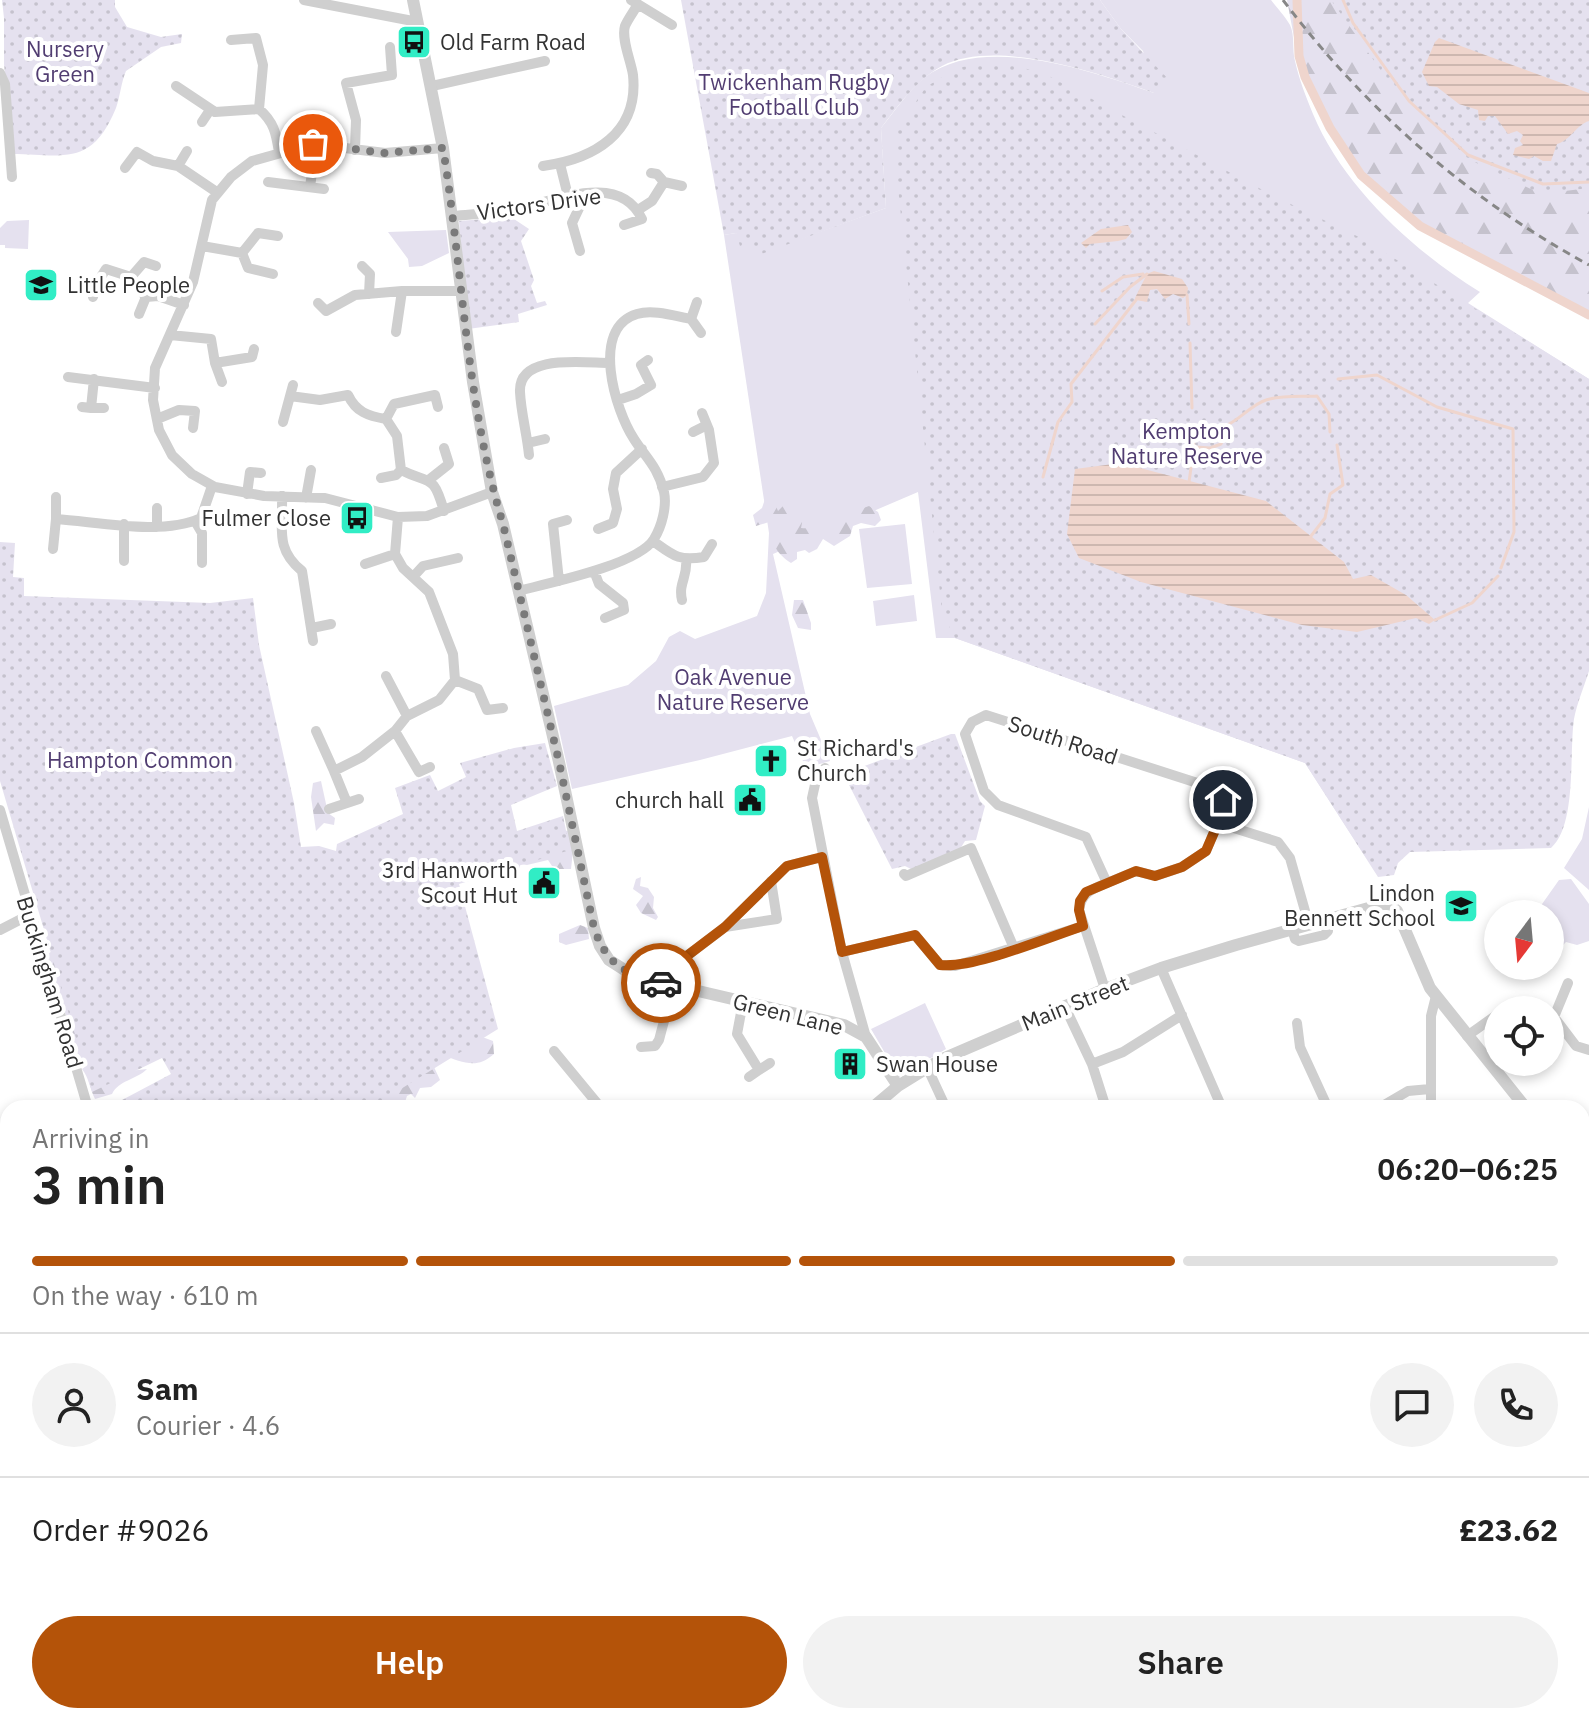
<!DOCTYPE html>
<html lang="en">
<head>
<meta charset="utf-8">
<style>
  :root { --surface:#fff; --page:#f2f2f2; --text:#222; --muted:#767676; --line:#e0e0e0; --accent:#b45309 }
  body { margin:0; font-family:"IBM Plex Sans",sans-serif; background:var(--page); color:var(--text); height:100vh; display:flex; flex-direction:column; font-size:30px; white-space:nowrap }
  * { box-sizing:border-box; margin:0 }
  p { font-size:26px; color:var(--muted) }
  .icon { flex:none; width:44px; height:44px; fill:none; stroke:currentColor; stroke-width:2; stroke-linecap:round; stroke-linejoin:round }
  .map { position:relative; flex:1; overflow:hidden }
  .side { position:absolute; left:0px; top:1100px; width:1590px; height:624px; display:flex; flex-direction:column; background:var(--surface); border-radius:24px 24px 0 0; box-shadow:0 4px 12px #0003 }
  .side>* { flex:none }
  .needle { width:52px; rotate:196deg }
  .tools { position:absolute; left:1484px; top:900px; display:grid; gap:16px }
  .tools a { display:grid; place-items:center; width:80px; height:80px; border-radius:50%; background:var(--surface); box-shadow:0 4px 12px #0003; font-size:40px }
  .pin { position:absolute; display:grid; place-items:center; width:68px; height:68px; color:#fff; margin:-34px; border:4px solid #fff; border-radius:50%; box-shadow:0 2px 8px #0007 }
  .courier { position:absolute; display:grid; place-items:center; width:80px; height:80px; margin:-40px; border:6px solid #b45309; border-radius:50%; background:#fff; color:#222; box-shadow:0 2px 10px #0007 }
  .headline em { font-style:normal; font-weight:600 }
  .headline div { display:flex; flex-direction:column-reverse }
  .headline { display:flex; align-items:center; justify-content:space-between; height:136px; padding:0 32px }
  h1 { font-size:52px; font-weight:600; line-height:60px }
  .bar { display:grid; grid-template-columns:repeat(4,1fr); gap:12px 8px; align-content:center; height:96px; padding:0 32px }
  .bar i { height:10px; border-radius:6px; background:var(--line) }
  .bar .current { background:var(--accent) }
  .bar p { grid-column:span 4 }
  .line { display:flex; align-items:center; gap:20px; padding:0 32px; border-top:2px solid var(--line) }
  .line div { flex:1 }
  .round { display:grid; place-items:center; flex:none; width:84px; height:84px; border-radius:42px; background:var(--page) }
  .button { display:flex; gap:16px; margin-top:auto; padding:16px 32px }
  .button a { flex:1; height:92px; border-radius:48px; background:var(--accent); color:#fff; font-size:32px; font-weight:600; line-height:92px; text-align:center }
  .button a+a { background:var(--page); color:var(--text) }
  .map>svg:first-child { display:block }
  .grass { fill:#e5e1ef }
  .forest { fill:url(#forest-firs) }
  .park { fill:url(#park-dots) }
  .water { fill:url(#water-rules) }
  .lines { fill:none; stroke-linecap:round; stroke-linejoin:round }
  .stream { stroke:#efd5cd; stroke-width:3 }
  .canal { stroke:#efd5cd; stroke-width:9 }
  .river { stroke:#efd5cd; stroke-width:16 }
  .minor { stroke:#cfcfcf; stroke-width:10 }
  .tertiary { stroke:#cfcfcf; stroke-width:12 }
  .secondary { stroke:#bcbcbc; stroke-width:14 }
  .trunk { stroke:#a2a2a2; stroke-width:16 }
  .rail { stroke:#878787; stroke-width:3; stroke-dasharray:8 6; stroke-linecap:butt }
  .done { stroke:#7a7a7a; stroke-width:8; stroke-dasharray:0 14.4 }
  .route { stroke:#b45309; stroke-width:10 }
  .labels { text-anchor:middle; stroke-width:8; stroke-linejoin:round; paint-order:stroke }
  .poi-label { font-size:22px; fill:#323232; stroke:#fff; text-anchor:start }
  .park-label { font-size:22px; fill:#513d71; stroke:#fff }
  .street-label { font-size:22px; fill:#323232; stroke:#fff }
</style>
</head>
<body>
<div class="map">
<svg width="1589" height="1724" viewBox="0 0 1589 1724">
  <defs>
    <pattern id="forest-firs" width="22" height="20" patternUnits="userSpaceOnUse" patternTransform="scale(2)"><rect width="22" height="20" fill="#e5e1ef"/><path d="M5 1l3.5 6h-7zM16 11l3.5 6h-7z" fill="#c5c2cd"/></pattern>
    <pattern id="park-dots" width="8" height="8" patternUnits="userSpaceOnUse" patternTransform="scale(2)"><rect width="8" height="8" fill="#e5e1ef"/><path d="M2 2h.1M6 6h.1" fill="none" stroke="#c5c2cd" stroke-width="1.8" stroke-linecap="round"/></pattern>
    <pattern id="water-rules" width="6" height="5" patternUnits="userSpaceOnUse" patternTransform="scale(2)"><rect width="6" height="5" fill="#efd5cd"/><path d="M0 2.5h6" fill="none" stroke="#cdb7b0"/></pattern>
  </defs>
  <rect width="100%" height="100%" fill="#fff"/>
  <path class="grass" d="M1100 0H1271C1277 8 1285 16 1290 25 1295 35 1292 50 1295 61 1299 79 1306 97 1313 114 1343 187 1415 252 1480 292L1468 303 1589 379 1321 760 1365 856 1305 763 955 638H936L918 492 773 554 810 714 830 761 806 768 792 736 700 760 572 789 554 706 628 685 656 661 669 637 680 631 695 639 757 616 766 593 769 533 724 235 736 233 761 253 886 208 881 128C895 111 908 91 925 77 984 33 1091 71 1154 93L1143 51 1121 29Z
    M29 220 28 249 5 248V245H0V228L7 221Z
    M446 230 449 253 422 266 409 267 408 259 388 232Z
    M905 524 912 584 867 588 859 529Z
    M914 595 917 621 876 626 873 601Z
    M1589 807V890L1564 868 1582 839Z
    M1571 879 1589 904V941L1577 945 1566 942 1559 949 1550 953V914H1535L1559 880Z
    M925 1003 946 1049 899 1077 871 1029Z"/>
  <path class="forest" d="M1287 0H1362L1589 121V315C1466 251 1360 218 1305 78 1296 53 1292 26 1287 0Z
    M766 496 772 497 778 511 784 505 797 501 803 518 801 528C822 531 849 513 869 506L878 512 881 520 875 526 861 523 853 526 850 536 834 546 823 539 817 549 809 553 805 550 797 552V559L791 563C774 552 772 542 769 522L756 526 753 515 762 508Z
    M794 600H803L811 623V630L798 628 792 615Z
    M321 781 328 813 335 818 334 825 324 823 316 831 311 797 313 783Z
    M560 830 569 831 573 851 571 869H554L548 860 527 865 520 864V868L516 869 510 866 506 872 498 875 493 870Z
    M641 877 640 886 648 888 654 897 653 908 658 917 656 920 641 913 636 905 643 896 633 889 636 879Z
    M580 925 588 928 589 939 566 945 559 942V934Z
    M55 949 129 1071 147 1069C136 1080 119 1080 112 1094L95 1099C90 1089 89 1078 82 1069L86 1066 85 1061 80 1060 76 1050 48 954Z
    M469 1032 493 1041 494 1054C476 1070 463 1062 442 1055Z
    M434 1067 440 1080 431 1087 420 1088 415 1098 411 1094 407 1096 403 1108H380L377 1096Z"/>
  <path class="park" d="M2 0H115V7L127 27 161 37 182 34 181 43 161 47 126 71C121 83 120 97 116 108 92 166 66 155 12 154L4 64V18Z
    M681 0H1100L1121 29 1170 81 1154 93C1100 73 996 38 942 66 916 80 899 105 881 128L886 208 761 254 740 246 736 233 724 235Z
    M1331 0H1589V188L1541 194 1464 157 1404 103Z
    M990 62 1009 64 1045 74 1272 195 1363 239 1589 379V671C1584 687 1577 703 1574 719 1569 753 1577 825 1551 848L1410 852 1398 863 1394 875 1378 877 1305 763 955 638 942 612 896 168 894 134 926 87 957 68Z
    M511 217 529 229 521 241 534 280 531 286 537 303 545 301 547 305 518 314 519 322 468 329 459 221Z
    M0 542 15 543 13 577 24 578V596L210 603 253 598 259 645 294 803 301 847 319 846 336 851 337 844 403 814 395 788 430 775 438 791 466 777 460 763 514 748 545 743 557 786 511 805 517 831 563 816 570 850 459 884 498 1029 370 1108H107L171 1074 162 1058 92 1092 0 781Z
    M951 734H955L980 801 985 806 976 840 965 841 960 849 913 870 905 866 892 869 846 779 835 784 832 778Z
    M1091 1716H1507L1509 1724H1077Z"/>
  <path class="water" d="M1439 38 1589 93V121C1576 125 1571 140 1557 144L1551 161H1543L1534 156 1529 159 1513 155 1515 148 1523 145 1520 141 1523 135 1517 131 1508 134 1495 116H1488L1485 121 1479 120 1478 110 1459 104 1437 87 1429 86 1422 72 1435 42Z
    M1128 225 1132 232 1126 239 1118 241 1090 244 1086 248 1081 243 1101 229Z
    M1154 271 1182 279 1188 288 1187 295 1183 298 1173 294 1165 299 1157 289 1150 290 1147 302 1136 300 1135 298 1147 274Z
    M1121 463 1266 501 1344 562 1353 579 1371 575 1406 595 1435 620 1429 624 1416 618 1357 632 1302 625 1141 582 1079 558 1067 534 1075 469Z"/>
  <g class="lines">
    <path class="stream" d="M1343 0 1353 23 1409 101 1468 155 1543 184 1589 182
      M1102 291 1123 277 1143 274
      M1187 295 1189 324
      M1095 324 1130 287 1147 274
      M1190 343 1192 408
      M1338 379 1377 375 1437 407 1513 429 1514 532 1501 568
      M1196 447 1210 448 1221 444 1229 424C1241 418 1253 404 1266 400 1281 395 1301 397 1317 396L1329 414 1330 432
      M1043 477 1058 422 1072 402 1071 384 1136 300
      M1189 482 1194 447 1193 431
      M1311 536 1325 518 1330 494 1343 485 1337 445
      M1435 620 1472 603 1498 576"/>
    <path class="canal" d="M1297 0 1299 56 1305 77 1330 128 1361 175 1420 226 1589 315"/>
    <path class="river" d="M0 1584 8 1587
      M138 1716 147 1724"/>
    <path class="minor" d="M304 0 418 22
      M631 0 672 25
      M231 40 256 38 263 65 259 109
      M0 73 5 84 12 177
      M176 86 215 112 259 109C274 122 276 133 279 152
      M432 86 545 61
      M202 122 210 110
      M443 148 385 153 313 144 252 161 231 177 212 200 193 282 155 368 153 400 159 430 172 455 192 474 215 487 264 496 325 498 398 517 427 516 492 492
      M355 150 356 120 346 83 392 75 390 47
      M560 164 568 196
      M178 166 187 151
      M543 166C594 159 639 133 633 75 631 61 621 39 625 26 628 19 634 11 638 4
      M125 168 137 152 153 161 178 166 218 193
      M651 173 657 174 664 182
      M268 182 324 189
      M310 187 316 144
      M638 210 652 201 664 182 682 186
      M454 216C474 214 496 213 517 209 555 201 620 171 642 219L624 225
      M202 246 242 253 258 233 278 236
      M580 251 572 223 580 206 581 194
      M242 253 248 268 273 274
      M362 266 370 274 369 294
      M131 277 144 262 156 266
      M93 297 97 283 106 269 131 277 132 281 146 297 158 296 184 305
      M318 303 326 311 355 295 402 291H461
      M139 314 146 297
      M691 319 701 333
      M396 332 402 291
      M170 335 211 339 215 363 222 382
      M215 363 252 357 254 349
      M68 377 155 388
      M293 385 290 396 320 400 348 395C356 412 368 416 386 419L397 436 401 470C431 485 433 473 444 511
      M618 400 636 394 651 385 641 365 648 360
      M82 407 91 408 94 379
      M91 408H104
      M157 419 179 410 195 411 193 428
      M386 419 394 404 435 395 438 407
      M283 422 290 396
      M693 432 707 425
      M528 443 545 439
      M529 455C527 434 521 413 520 392 518 353 584 363 610 363
      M381 478 396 475 401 470
      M430 479 449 464 444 448
      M662 487 703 477 714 463 709 430 702 413
      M247 494 250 472 261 473
      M282 496C283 529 275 549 302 571L313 641
      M56 497V519C99 522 162 536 201 518L212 486
      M306 498 311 470
      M195 521 202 533V563
      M157 527V508
      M598 529 613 523 617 509 613 489 616 473 642 449
      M653 541C674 556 678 561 704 557L712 544
      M53 549 56 519
      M124 561V524
      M365 564 395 554
      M594 571 599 584 623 603 624 610 605 618
      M413 577 423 566 458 558
      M559 581 553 524 567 520
      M518 591C549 583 638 565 654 539 662 526 667 506 664 492 658 467 646 458 634 439 615 410 590 328 637 314 653 309 675 316 691 319L697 302
      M682 600C678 583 688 577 686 560
      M312 628 331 624
      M386 676 407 716
      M455 680 478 689 487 710 503 708
      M986 715 1213 788 1223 800 1218 823 1206 851 1182 867 1155 876 1136 871 1107 883 1086 837 998 805 984 791 965 734 972 722Z
      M316 731 334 771 362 757 395 731 407 716 439 700 455 680 453 654 429 592 403 568 395 554 398 517
      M395 731 419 772 430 767
      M825 768 816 780 812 798 842 952 866 1037
      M334 771 347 803 359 799
      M329 809 347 803
      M0 810 88 1108
      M1218 823 1278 842 1290 858 1309 925
      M904 874 906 876 971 848 1014 948
      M725 927 777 919 771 881
      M1292 929 1295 939 1299 941 1324 935 1328 931 1326 920
      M0 930 31 914
      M842 952 915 935 940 965 955 966 1083 926
      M1161 968 1222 1108
      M661 983 667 971 725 927 787 866 822 857
      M1105 989 1079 910C1081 893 1092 889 1107 883
      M743 1002 737 1034 759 1070 749 1077
      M1065 1007 1092 1064 1106 1108
      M1504 1010C1513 1004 1526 1006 1536 1010
      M1550 1016 1554 1017 1576 1046 1589 1050
      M1554 1017 1568 983
      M1297 1023 1300 1047 1328 1108
      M1467 1036 1498 1014
      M641 1047 655 1046 659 1040 673 987
      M554 1051 601 1108
      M1092 1064 1123 1052 1182 1015
      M927 1067 946 1108
      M759 1070 770 1063
      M1206 1108 1219 1102
      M1379 1108 1408 1091 1430 1089
      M1431 1108V1016L1436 996
      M218 1716 219 1724
      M263 1716V1724
      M336 1716V1724
      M407 1716 408 1724
      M521 1716H529
      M583 1716 584 1724
      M710 1716 729 1724
      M824 1716 840 1724
      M1024 1716 1028 1724
      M778 1724 782 1716"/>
    <path class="tertiary" d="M413 0 443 148 473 382 492 492 503 524 559 762 594 928 600 946 609 960 634 976 844 1025 866 1037 898 1086
      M872 1108 898 1086 940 1060 1105 989 1161 968 1236 945 1383 904H1389L1397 911 1430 988 1526 1108
      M0 1156 8 1162
      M1582 1166 1589 1173
      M0 1371 8 1365
      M0 1458 8 1468
      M1582 1518 1589 1516
      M1519 1716 1520 1724"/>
    <path class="secondary" d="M892 1724 896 1716"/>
    <path class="trunk" d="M1582 1467 1589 1466
      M1582 1486 1589 1485
      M0 1649H8
      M0 1663 8 1664
      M0 1683H8
      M0 1701H8"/>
    <path class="rail" d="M1283 0C1366 110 1468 199 1589 265"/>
  </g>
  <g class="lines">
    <path class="done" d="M313 144 385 153 443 148C463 273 466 402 503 524L559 762 594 928C607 965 624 973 661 983"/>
    <path class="route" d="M661 983 667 971 725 927 787 866 822 857 842 952 915 935 940 965C973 969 1049 937 1083 926L1079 910 1080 901 1086 892 1136 871 1155 876 1182 867 1206 851 1218 823 1223 800"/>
  </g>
  <defs>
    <g id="bus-square" transform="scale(1.8)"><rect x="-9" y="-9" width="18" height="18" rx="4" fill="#31edc5" stroke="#fff"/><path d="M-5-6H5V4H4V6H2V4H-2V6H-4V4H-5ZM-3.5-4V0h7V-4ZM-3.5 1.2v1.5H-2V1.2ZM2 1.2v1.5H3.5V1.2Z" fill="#111"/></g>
    <g id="school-square" transform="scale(1.8)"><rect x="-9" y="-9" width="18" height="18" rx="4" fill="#31edc5" stroke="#fff"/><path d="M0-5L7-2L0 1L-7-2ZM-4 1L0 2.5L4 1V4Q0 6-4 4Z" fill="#111"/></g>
    <g id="church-square" transform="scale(1.8)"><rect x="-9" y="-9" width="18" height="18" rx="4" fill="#31edc5" stroke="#fff"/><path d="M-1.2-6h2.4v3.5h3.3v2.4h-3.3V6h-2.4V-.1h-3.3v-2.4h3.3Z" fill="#111"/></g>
    <g id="civic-square" transform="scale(1.8)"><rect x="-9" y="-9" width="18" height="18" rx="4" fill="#31edc5" stroke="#fff"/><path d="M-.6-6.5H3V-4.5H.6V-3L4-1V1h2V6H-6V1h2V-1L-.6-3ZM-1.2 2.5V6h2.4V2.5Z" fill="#111"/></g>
    <g id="building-square" transform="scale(1.8)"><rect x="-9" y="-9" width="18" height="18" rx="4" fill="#31edc5" stroke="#fff"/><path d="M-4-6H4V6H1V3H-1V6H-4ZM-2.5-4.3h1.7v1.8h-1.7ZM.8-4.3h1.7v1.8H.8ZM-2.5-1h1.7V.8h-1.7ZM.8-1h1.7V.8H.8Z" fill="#111"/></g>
  </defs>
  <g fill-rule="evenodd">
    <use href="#bus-square" x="414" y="42"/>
    <use href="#school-square" x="41" y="285"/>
    <use href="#bus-square" x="357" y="518"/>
    <use href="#church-square" x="771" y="761"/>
    <use href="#civic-square" x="750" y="800"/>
    <use href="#civic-square" x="544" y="883"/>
    <use href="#school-square" x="1461" y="906"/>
    <use href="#building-square" x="850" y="1064"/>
  </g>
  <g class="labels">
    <g class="poi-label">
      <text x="440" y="50">Old Farm Road</text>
      <text x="67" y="293">Little People</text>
      <text x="331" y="526" text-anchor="end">Fulmer Close</text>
      <text x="797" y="756">St Richard's<tspan x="797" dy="25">Church</tspan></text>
      <text x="724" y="808" text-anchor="end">church hall</text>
      <text x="518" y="878" text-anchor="end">3rd Hanworth<tspan x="518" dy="25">Scout Hut</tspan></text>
      <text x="1435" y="901" text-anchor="end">Lindon<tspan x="1435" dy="25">Bennett School</tspan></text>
      <text x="876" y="1072">Swan House</text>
    </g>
    <g class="park-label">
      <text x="65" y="57">Nursery<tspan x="65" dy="25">Green</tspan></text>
      <text x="794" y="90">Twickenham Rugby<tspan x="794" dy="25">Football Club</tspan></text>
      <text x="1187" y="439">Kempton<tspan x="1187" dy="25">Nature Reserve</tspan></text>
      <text x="733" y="685">Oak Avenue<tspan x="733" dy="25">Nature Reserve</tspan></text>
      <text x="140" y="768">Hampton Common</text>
    </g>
    <g class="street-label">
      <text transform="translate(539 204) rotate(-8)" y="8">Victors Drive</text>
      <text transform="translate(1063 740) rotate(18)" y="8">South Road</text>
      <text transform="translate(50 982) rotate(73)" y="8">Buckingham Road</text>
      <text transform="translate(1075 1003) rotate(-22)" y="8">Main Street</text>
      <text transform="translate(788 1014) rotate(14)" y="8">Green Lane</text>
    </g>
  </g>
</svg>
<div class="tools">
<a><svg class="needle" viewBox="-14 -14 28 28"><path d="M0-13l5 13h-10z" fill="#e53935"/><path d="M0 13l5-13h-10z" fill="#767676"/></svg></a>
<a><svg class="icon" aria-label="locate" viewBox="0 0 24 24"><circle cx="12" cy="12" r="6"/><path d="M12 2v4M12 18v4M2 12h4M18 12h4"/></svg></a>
</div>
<div class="pin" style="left:313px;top:144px;background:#ea580c"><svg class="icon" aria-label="bag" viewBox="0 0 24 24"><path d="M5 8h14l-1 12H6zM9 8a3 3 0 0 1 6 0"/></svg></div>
<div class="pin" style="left:1223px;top:800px;background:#1f2937"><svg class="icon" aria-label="home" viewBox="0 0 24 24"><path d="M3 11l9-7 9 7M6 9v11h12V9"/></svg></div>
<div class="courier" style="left:661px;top:983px"><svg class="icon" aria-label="car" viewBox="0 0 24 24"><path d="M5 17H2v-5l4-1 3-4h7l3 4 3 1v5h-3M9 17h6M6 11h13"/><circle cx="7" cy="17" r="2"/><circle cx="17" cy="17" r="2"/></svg></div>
<section class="side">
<div class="headline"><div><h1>3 min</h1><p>Arriving in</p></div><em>06:20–06:25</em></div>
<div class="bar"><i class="current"></i><i class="current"></i><i class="current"></i><i></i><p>On the way · 610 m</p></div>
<div class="line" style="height:144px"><a class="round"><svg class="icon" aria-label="person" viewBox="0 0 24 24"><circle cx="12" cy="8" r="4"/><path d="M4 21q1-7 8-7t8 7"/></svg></a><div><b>Sam</b><p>Courier · 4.6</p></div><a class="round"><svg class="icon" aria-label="chat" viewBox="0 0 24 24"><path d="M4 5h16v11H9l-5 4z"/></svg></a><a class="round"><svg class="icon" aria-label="phone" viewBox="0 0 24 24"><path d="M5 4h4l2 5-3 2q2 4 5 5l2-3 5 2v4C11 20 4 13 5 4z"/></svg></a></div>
<div class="line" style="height:104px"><div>Order #9026</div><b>£23.62</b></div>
<div class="button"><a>Help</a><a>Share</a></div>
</section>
</div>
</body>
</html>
